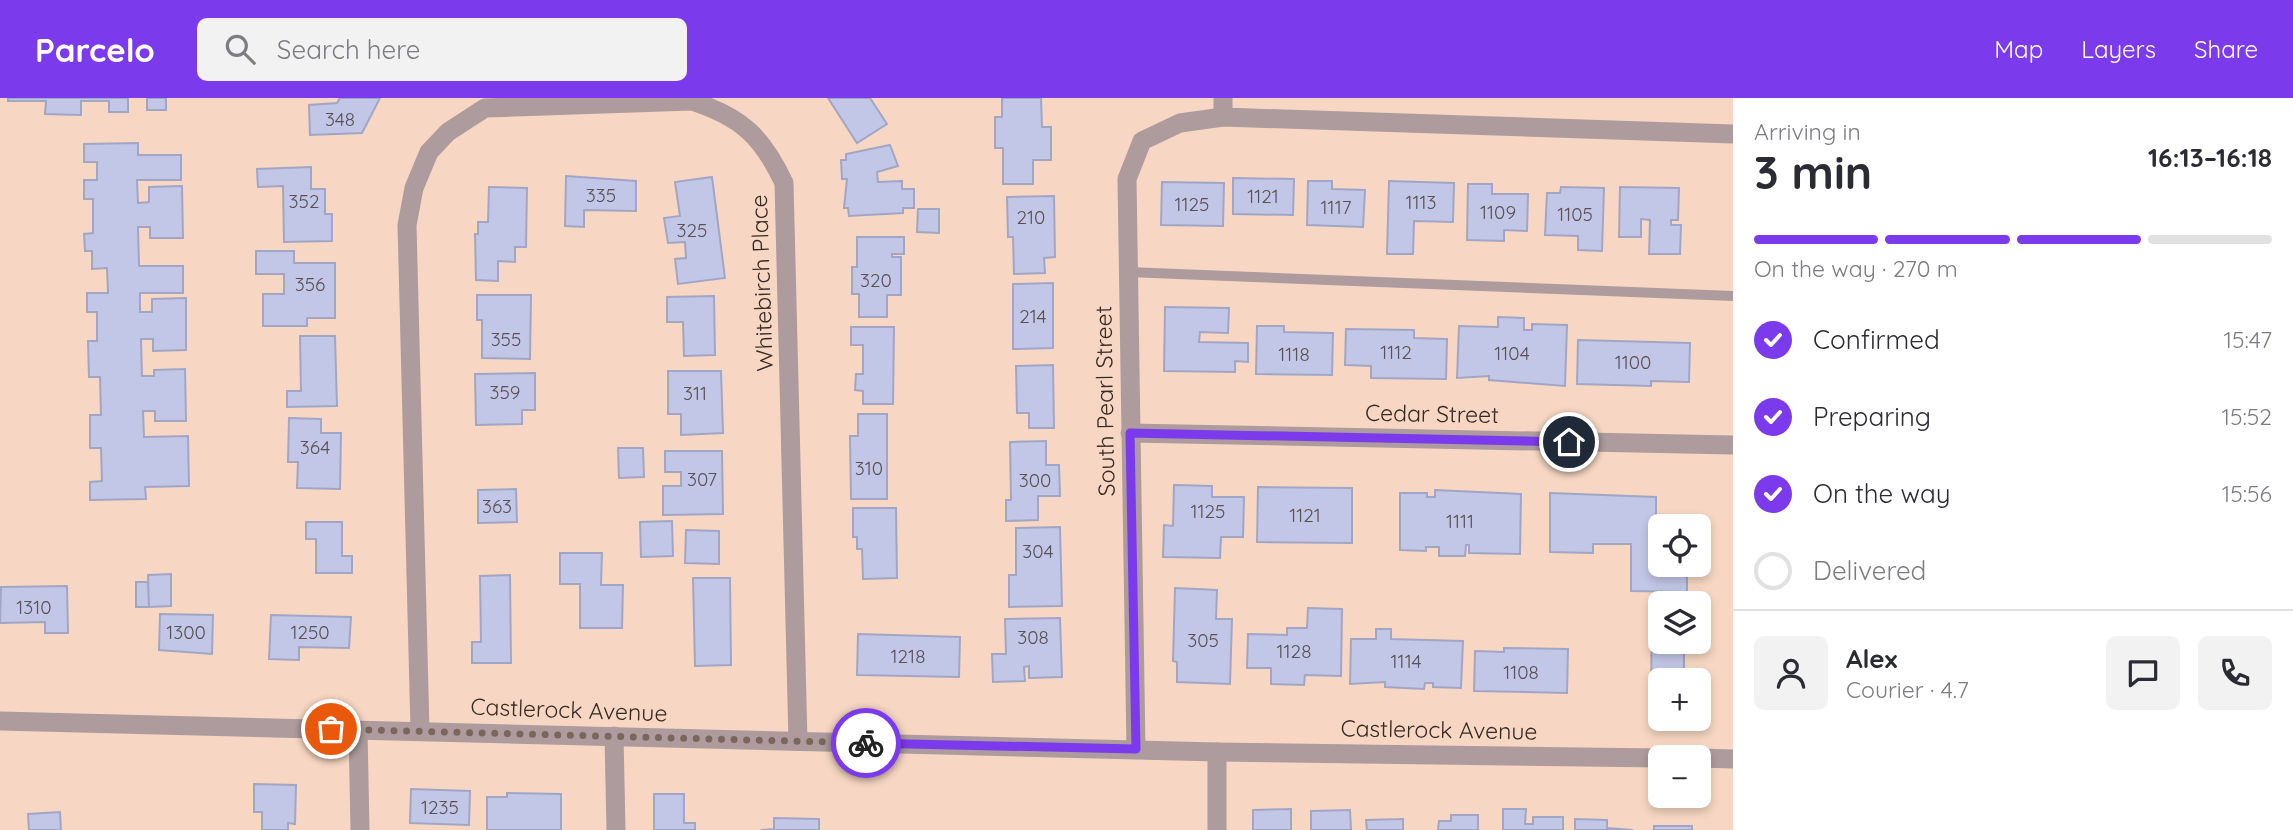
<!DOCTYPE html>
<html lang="en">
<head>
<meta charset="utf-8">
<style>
  :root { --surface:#fff; --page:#f2f2f3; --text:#2b2b33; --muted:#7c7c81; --line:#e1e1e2; --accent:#7c3aed }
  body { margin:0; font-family:Quicksand,sans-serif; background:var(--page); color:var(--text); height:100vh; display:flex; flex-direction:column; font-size:26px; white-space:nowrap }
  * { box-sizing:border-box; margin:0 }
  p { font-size:23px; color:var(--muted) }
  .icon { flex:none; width:38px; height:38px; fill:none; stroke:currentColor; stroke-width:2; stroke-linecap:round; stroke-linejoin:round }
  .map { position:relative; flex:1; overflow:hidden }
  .details { display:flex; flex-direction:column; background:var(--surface); width:560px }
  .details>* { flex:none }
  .buttons { position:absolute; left:1648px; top:416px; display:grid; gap:14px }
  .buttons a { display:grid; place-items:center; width:63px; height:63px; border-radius:10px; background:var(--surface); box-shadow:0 4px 10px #0003; font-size:35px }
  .pin { position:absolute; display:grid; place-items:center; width:60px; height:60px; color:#fff; margin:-30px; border:4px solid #fff; border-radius:50%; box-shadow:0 2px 7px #0007 }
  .courier { position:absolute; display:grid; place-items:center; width:70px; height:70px; margin:-35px; border:5px solid #7c3aed; border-radius:50%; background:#fff; color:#222; box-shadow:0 2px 9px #0007 }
  .head em { font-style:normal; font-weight:700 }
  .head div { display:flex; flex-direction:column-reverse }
  .head { display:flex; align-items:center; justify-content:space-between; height:119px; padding:0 21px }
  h1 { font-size:46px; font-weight:700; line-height:52px }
  .bar { display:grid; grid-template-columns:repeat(4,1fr); gap:10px 7px; align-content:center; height:84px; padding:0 21px }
  .bar i { height:9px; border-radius:5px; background:var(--line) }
  .bar .current { background:var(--accent) }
  .bar p { grid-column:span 4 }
  .line { display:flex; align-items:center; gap:18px; padding:0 21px; border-top:2px solid var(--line) }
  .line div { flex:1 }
  .round { display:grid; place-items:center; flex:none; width:74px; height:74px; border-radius:10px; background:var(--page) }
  ol { padding:0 21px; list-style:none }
  li { display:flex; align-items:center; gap:21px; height:77px }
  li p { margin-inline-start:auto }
  li .icon { padding:7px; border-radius:50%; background:var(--accent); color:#fff; stroke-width:4 }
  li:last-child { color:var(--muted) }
  li i { width:38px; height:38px; border:4px solid var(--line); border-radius:50% }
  header { display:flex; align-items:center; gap:42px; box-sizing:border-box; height:98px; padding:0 35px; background:var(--accent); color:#fff }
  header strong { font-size:33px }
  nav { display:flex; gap:38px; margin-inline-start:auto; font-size:24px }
  .search { width:490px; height:63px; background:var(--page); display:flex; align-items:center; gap:18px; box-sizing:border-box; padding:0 24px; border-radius:10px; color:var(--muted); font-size:26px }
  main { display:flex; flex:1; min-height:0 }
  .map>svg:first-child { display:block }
  .building { fill:#c3c7e7; stroke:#a2a6c5; stroke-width:2 }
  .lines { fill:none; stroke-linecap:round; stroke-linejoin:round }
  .service { stroke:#ad9b9d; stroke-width:10 }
  .minor { stroke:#ad9b9d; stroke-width:19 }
  .tertiary { stroke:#ad9b9d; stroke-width:19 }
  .done { stroke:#7a675b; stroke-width:7; stroke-dasharray:0 12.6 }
  .route { stroke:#7c3aed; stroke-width:9 }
  .labels { text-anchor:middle; stroke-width:7; stroke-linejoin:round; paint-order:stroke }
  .number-label { font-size:19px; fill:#595154 }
  .street-label { font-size:23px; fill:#362a23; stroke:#f7d7c3 }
</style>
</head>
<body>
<header>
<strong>Parcelo</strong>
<div class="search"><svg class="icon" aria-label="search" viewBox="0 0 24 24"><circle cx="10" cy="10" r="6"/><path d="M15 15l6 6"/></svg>Search here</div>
<nav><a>Map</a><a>Layers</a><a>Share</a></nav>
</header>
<main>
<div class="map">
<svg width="1733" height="732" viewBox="0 0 1733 732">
  <rect width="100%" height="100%" fill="#f7d7c3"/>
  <path class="building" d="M8 0H128V14H109V3H81V17L45 16 46 3H8Z
    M147 0H166V12H147Z
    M340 0H380L362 35 310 37 309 7 337 5Z
    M828 0H870L887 26 857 45Z
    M1002 0H1041L1042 29H1051V62H1033V86H1003V50H995V19H1002Z
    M138 45V57H181V82H137L138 105 149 104V89L182 88 183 140H150V129H138L139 168H183V195H140V214H152V201L186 200V252L153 253V241H141L142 278H154V272L185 271 186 323H155V313H143L144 339 188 338 189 388 145 389 146 401 90 402V384L102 383 101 350H90V317H101L100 279H89L88 243H97V214H87V195H108L107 170 92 171V153H85L84 136 93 135V101H84V82H97V64H84V46Z
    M890 47 898 68 877 74 878 84 902 83V91H914V110H903V115L849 118 848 110H844L847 81H842L841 62H846V56Z
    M311 69V91H325V116H332V143L284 144 283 88 258 89 257 71Z
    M566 78 636 83V113L584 112V129L565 128Z
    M712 79 725 180 678 186 675 161 686 160 685 144 668 145 664 120 680 118 675 84Z
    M1233 80 1294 81 1293 117 1233 116Z
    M1308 83H1332V91L1365 92 1363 129 1307 127Z
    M1389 83 1454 85 1453 124 1414 123 1413 156H1387Z
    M1162 84 1224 85 1223 128 1161 127Z
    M1468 86H1492V96H1528L1527 133 1504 132V143L1467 142Z
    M489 89 527 90 526 149H515V164L498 163V183L476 182 475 136H478V124H488Z
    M1561 89 1604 90 1602 153 1578 152V138L1545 137 1547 95H1560Z
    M1620 89 1679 90 1678 122H1671V127H1681L1680 156H1649L1650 122 1641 121V139H1619Z
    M1054 98 1055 159 1044 160 1045 175 1014 176 1013 139H1008L1007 99Z
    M918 111H939V135L917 134Z
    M857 139H904V156H892V159H901V197H887V219H859V196H852V169H857Z
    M256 153H294V165H335V220H307V228H263V196H284V176H256Z
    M1053 185V250L1013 251V186Z
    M477 197H531L530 261 482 260V222H477Z
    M714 198 715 257 684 258 683 224H667V199Z
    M1165 209 1229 210 1228 235 1200 234 1199 244 1248 245V264L1235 263V274L1164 273Z
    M1498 219 1524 220V232H1532V226L1567 227 1565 288 1489 282V278L1457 280 1459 228 1498 229Z
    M1257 228H1284V234L1333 235 1332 277 1256 276Z
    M851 229H894L893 306H863V293L855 292 856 276H863V247H851Z
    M1346 231 1414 232V240L1447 241 1446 281 1371 280V268L1345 267Z
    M300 238H335L337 308 287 309V293H301Z
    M1578 242 1690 245 1689 284 1651 283V288L1577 286Z
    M1053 267 1054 330H1029V315H1017L1016 268Z
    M668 273H721L723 335 681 337V316H668Z
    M535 275V312H522V326L476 327 475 276Z
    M858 316H887V401H851L850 338H858Z
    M289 320 321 321V335H341L340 391 297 390 298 364H288Z
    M1046 343V367H1059L1060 398H1038V422L1006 423V402H1011L1010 344Z
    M618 350H643L644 379 619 380Z
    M665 353H722L723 416 663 417V388H681V374H665Z
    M1174 387 1212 388V399H1244L1243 439H1221L1220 460 1163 459 1164 427 1173 428Z
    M1258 389 1352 390V445L1257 444Z
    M516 391 517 424 478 425V392Z
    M1435 392 1521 396 1520 456 1469 455V447H1466L1465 458H1439V449H1426V453L1400 452V395H1427V399H1435Z
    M1550 395 1656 399V440H1661V467H1687V494L1631 493V446H1593V455L1550 454Z
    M853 410H896L897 480 863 481 862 451H857V439H853Z
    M672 423 673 458 641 459 640 424Z
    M306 424H342V458H352V475H316V441H306Z
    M1060 429 1062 508 1009 509V477H1016V430Z
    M686 432 719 433V466L685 465Z
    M560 455H602L601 487H623L622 530H580V486H560Z
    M171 476V508L149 509 148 477Z
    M510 477 511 565H472V544H481L480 478Z
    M693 480H730L731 567 695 568Z
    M136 484H148L149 509H136Z
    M67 488 68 535H45V524L0 525 1 489Z
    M1175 490 1217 492 1216 521H1232L1230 586 1177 584V564L1173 563Z
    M1308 510 1342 511 1341 578 1305 577 1304 587 1271 586V570H1247L1248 536 1287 537V530H1307Z
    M1652 511H1661V544H1684V583H1661V596H1651Z
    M160 516 213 517 212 556 159 552Z
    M271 517 351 519 349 550 299 549V562L269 561Z
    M1060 520 1062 579 1029 580V568L1024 569 1025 583 993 584 992 556H1006L1005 521Z
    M1376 531H1391V541L1463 543 1461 590 1433 589V585H1425L1424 591 1385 589V584L1350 586 1351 541H1376Z
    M858 536 960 539 959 579 857 577Z
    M1504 550 1568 551 1567 595 1474 593 1475 553 1504 554Z
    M254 686 296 687 295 726 288 725V732H262V714H254Z
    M411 691 470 693 469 727 410 725Z
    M507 695 561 696V732H487V699H507Z
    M654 696H684V725H695V732H654Z
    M1291 711V732H1253V712Z
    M1503 711H1526L1525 726H1533V719H1563V732H1503Z
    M1350 712 1351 732H1311V713Z
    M60 714 61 732H29L28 716Z
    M1451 717H1478V732H1438L1439 723H1451Z
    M774 720 819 721V732H761L774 731Z
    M1403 721V732H1367L1366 722Z
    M1575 721 1607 722V730L1633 732H1575Z
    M1654 728H1692V732H1654Z"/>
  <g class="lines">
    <path class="service" d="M1128 174 1733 198"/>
    <path class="minor" d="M1223 0V19
      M1130 335 1733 347
      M358 632 360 732
      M420 632 407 127 414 90 429 54 448 34 485 10 692 3C741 19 762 38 784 85L798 643
      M614 638 616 732
      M1136 651 1127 81 1142 43 1180 25 1223 19 1733 36
      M1217 654V732"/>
    <path class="tertiary" d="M0 623 1217 654 1661 660
      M1699 660 1733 661"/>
  </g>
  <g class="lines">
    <path class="done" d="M331 631 866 645"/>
    <path class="route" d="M866 645 1136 651 1130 335 1569 344"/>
  </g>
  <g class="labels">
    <g class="number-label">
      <text x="340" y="28">348</text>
      <text x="601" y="104">335</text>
      <text x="1263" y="105">1121</text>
      <text x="304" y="110">352</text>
      <text x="1421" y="111">1113</text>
      <text x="1192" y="113">1125</text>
      <text x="1336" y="116">1117</text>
      <text x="1498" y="121">1109</text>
      <text x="1575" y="123">1105</text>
      <text x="1031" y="126">210</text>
      <text x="692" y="139">325</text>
      <text x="876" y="189">320</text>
      <text x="310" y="193">356</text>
      <text x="1033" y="225">214</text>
      <text x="506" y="248">355</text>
      <text x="1396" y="261">1112</text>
      <text x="1512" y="262">1104</text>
      <text x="1294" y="263">1118</text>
      <text x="1633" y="271">1100</text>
      <text x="505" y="301">359</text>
      <text x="695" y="302">311</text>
      <text x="315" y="356">364</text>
      <text x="869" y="377">310</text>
      <text x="702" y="388">307</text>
      <text x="1035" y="389">300</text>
      <text x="497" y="415">363</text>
      <text x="1208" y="420">1125</text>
      <text x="1305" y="424">1121</text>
      <text x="1460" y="430">1111</text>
      <text x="1038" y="460">304</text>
      <text x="34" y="516">1310</text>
      <text x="186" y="541">1300</text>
      <text x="310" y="541">1250</text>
      <text x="1033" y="546">308</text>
      <text x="1203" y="549">305</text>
      <text x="1294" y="560">1128</text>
      <text x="908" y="565">1218</text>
      <text x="1406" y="570">1114</text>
      <text x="1521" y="581">1108</text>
      <text x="440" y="716">1235</text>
    </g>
    <g class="street-label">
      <text transform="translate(762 185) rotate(-92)" y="8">Whitebirch Place</text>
      <text transform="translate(1105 303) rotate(-91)" y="8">South Pearl Street</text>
      <text transform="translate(1432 316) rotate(1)" y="8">Cedar Street</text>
      <text transform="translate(569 612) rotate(2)" y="8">Castlerock Avenue</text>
      <text transform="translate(1439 632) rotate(1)" y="8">Castlerock Avenue</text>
    </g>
  </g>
</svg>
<div class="buttons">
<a><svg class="icon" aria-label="locate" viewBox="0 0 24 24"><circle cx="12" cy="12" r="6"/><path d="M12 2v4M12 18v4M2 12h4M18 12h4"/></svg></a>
<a><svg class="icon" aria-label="layers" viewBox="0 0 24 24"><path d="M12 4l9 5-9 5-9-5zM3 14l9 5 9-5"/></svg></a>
<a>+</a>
<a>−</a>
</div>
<div class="pin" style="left:331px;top:631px;background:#ea580c"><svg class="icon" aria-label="bag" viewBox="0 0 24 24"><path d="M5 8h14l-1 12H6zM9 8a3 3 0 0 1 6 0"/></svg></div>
<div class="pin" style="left:1569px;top:344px;background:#1f2937"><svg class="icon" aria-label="home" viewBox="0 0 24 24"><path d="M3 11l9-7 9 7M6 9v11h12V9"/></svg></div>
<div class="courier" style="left:866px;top:645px"><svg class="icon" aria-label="bike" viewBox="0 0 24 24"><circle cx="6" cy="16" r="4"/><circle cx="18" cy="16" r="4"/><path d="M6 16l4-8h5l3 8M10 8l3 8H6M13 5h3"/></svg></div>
</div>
<section class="details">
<div class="head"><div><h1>3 min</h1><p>Arriving in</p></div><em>16:13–16:18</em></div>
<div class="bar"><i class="current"></i><i class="current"></i><i class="current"></i><i></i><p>On the way · 270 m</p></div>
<ol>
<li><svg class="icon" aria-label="check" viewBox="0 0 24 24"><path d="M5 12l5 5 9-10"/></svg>Confirmed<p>15:47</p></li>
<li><svg class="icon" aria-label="check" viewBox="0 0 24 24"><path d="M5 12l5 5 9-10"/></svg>Preparing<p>15:52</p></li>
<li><svg class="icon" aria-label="check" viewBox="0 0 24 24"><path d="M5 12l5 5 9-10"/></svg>On the way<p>15:56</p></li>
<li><i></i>Delivered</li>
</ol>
<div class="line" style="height:126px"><a class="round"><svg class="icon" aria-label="person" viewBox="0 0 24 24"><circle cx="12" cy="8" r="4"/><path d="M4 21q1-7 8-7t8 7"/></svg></a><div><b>Alex</b><p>Courier · 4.7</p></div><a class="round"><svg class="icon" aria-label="chat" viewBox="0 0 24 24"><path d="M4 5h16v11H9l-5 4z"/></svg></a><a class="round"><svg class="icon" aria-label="phone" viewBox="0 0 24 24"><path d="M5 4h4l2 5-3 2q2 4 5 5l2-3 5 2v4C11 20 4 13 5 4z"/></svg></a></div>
</section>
</main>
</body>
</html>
